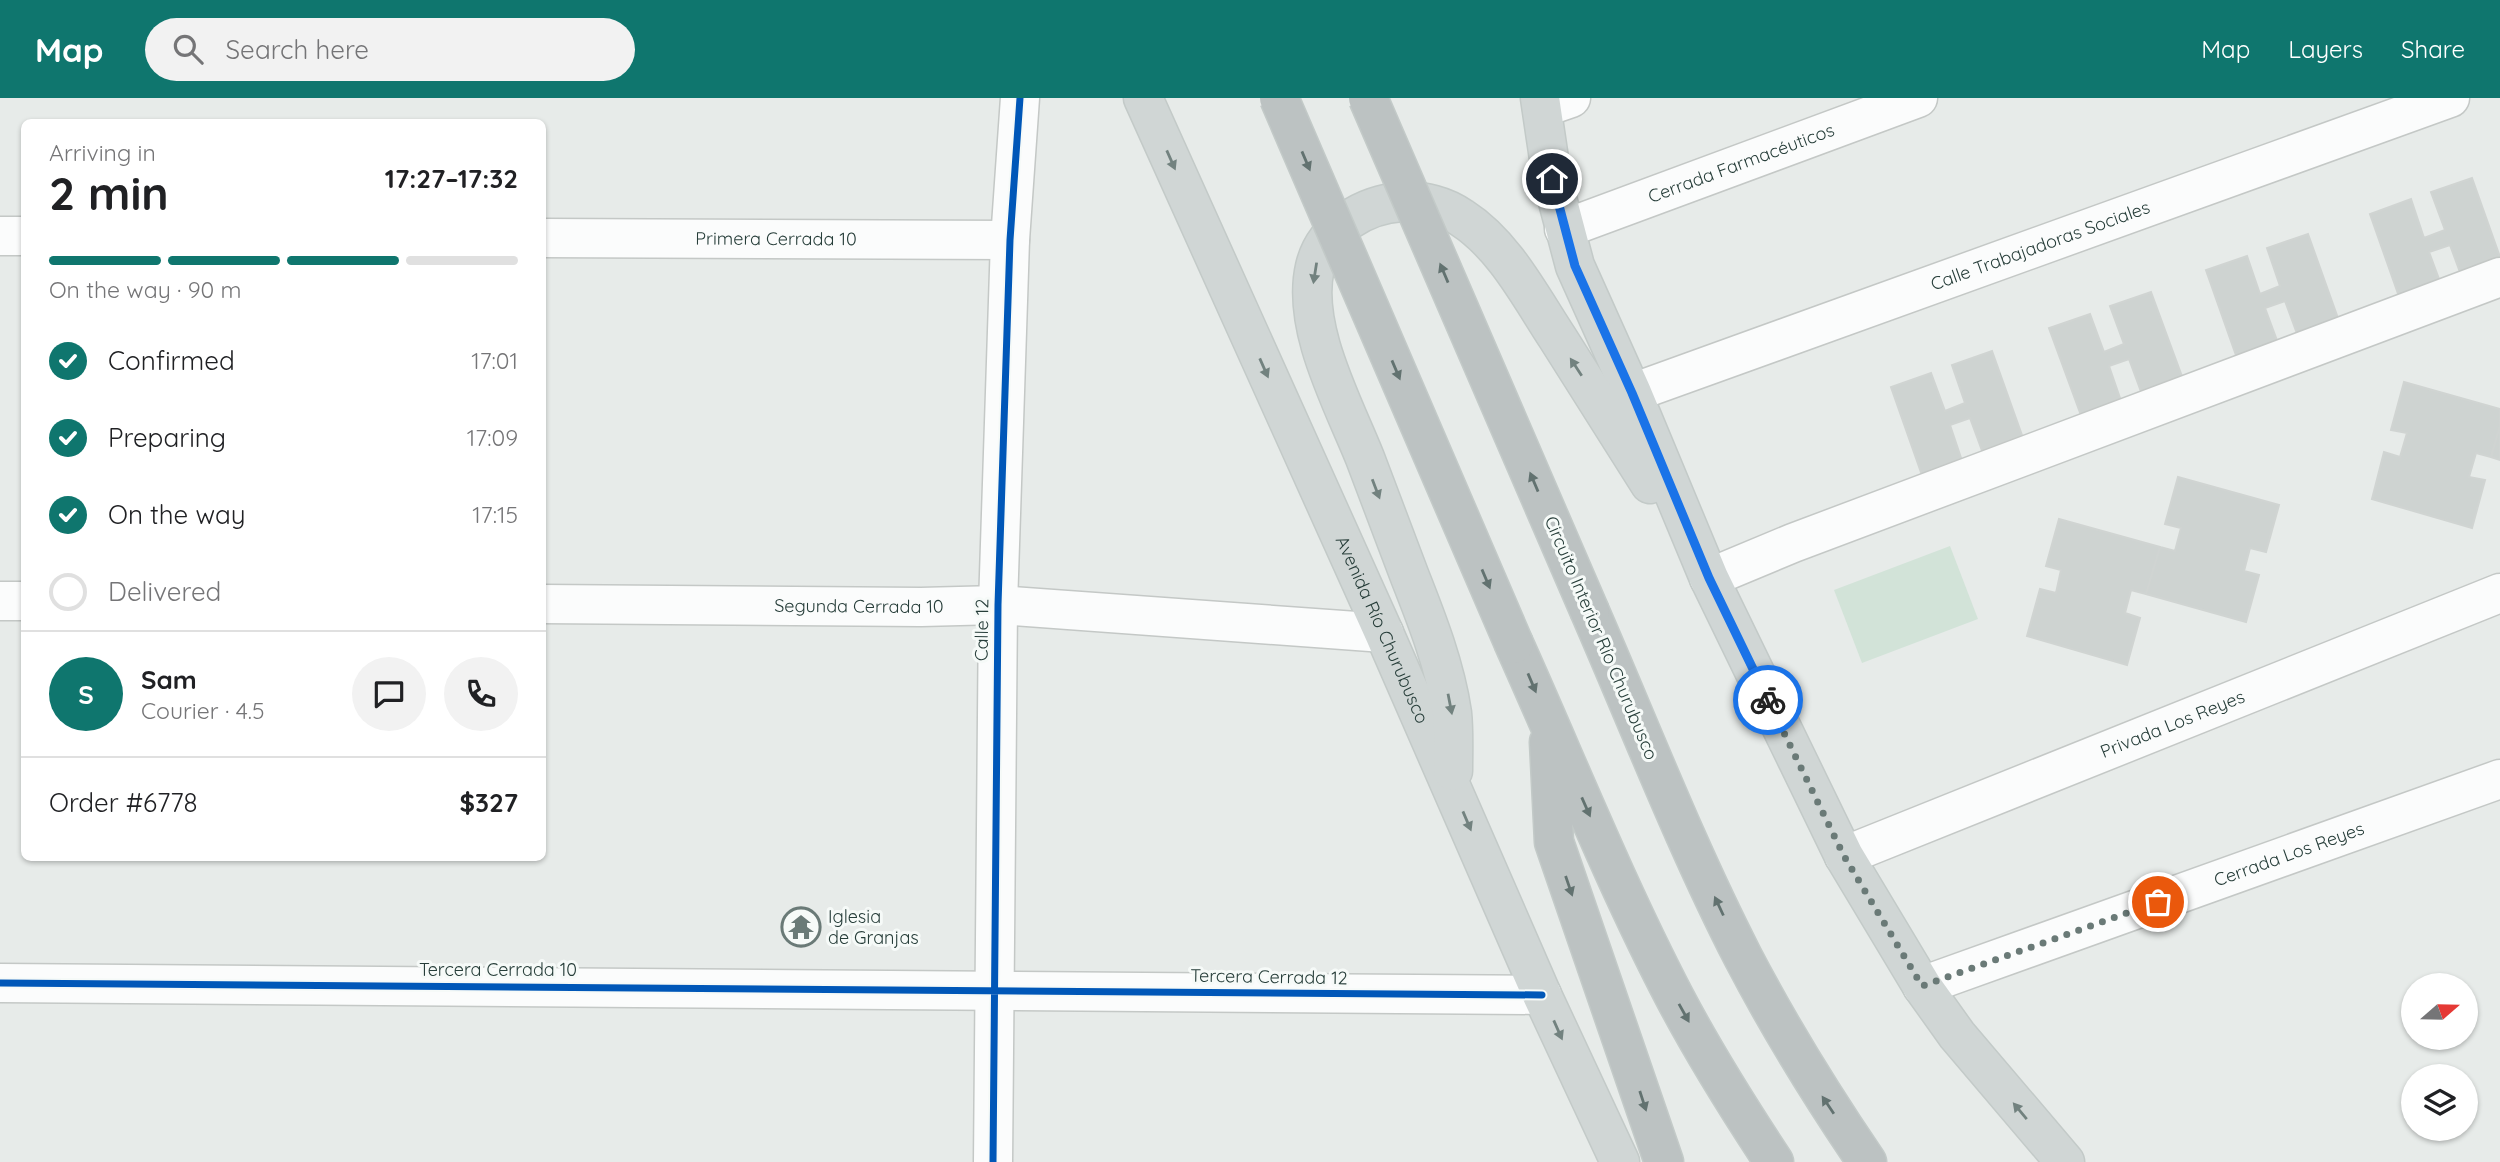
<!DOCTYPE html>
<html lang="en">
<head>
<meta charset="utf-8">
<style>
  :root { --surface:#fff; --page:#f2f2f2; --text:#202124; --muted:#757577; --line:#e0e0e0; --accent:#0f766e }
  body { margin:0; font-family:Quicksand,sans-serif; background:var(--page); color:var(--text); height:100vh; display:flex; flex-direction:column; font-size:26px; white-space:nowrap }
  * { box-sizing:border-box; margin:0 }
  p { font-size:23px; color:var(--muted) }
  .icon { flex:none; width:38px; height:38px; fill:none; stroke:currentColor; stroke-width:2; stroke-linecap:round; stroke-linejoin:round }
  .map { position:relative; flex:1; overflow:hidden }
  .drawer { position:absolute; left:21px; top:21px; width:525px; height:742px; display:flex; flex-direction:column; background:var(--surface); border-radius:10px; box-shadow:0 2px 5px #0004 }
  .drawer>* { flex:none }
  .needle { width:46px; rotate:70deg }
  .buttons { position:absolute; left:2401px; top:875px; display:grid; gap:14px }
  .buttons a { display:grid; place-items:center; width:77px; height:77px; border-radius:50%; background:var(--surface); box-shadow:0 2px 5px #0004; font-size:35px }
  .pin { position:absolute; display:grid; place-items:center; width:60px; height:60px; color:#fff; margin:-30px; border:4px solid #fff; border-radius:50%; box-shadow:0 2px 7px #0007 }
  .courier { position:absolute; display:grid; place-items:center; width:70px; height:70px; margin:-35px; border:5px solid #1a73e8; border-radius:50%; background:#fff; color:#222; box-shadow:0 2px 9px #0007 }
  .overview em { font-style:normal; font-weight:700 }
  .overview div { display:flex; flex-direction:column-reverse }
  .overview { display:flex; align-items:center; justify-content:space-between; height:119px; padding:0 28px }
  h1 { font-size:46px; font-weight:700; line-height:52px }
  .bar { display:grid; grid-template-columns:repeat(4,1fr); gap:10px 7px; align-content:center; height:84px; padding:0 28px }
  .bar i { height:9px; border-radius:5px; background:var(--line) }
  .bar .on { background:var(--accent) }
  .bar p { grid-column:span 4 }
  .line { display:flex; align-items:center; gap:18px; padding:0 28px; border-top:2px solid var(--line) }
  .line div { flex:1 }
  .round { display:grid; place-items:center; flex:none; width:74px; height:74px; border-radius:37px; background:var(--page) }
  ol { padding:0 28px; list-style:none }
  li { display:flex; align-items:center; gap:21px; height:77px }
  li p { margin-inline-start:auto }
  li .icon { padding:7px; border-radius:50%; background:var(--accent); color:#fff; stroke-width:4 }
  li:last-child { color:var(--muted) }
  li i { width:38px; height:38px; border:4px solid var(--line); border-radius:50% }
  header { display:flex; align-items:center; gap:42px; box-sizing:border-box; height:98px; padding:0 35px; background:var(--accent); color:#fff }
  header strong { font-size:33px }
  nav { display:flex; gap:38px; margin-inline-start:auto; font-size:24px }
  .search { width:490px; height:63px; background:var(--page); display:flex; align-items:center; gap:18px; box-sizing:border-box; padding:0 24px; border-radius:38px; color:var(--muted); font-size:26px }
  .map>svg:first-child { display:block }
  .green { fill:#d2e3d8 }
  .building { fill:#ced3d1; stroke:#d0d4d2; stroke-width:2 }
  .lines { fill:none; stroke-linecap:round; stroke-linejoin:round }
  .minor-casing { stroke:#c4c8c6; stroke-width:41 }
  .major-casing { stroke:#c3cac8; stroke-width:41 }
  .highway-casing { stroke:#c3cac8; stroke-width:41 }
  .minor { stroke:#fbfcfc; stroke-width:38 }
  .major { stroke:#d0d6d5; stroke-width:38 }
  .highway { stroke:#bcc2c2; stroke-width:38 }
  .highway-bridge-casing { stroke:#c3cac8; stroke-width:41; stroke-linecap:butt }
  .highway-bridge { stroke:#bcc2c2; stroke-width:38 }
  .cycleway-casing { stroke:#f6faf8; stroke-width:11 }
  .cycleway { stroke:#0057b8; stroke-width:7 }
  .oneway { fill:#72827f }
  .oneway2 { fill:#627270 }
  .done { stroke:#6a7a77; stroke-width:7; stroke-dasharray:0 12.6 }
  .route { stroke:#1a73e8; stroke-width:9 }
  .labels { text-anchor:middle; stroke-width:6; stroke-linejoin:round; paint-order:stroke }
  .street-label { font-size:18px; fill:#263d39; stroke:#f6faf8 }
  .poi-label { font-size:18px; fill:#263d39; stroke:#f6faf8; text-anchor:start }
</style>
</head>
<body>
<header>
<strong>Map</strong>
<div class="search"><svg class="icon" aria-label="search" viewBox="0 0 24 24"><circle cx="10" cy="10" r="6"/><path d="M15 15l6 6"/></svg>Search here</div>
<nav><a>Map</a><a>Layers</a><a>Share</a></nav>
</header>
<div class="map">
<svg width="2500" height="1064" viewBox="0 0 2500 1064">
  <rect width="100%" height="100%" fill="#e7ebe9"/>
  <path class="green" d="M1950 448 1978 521 1862 565 1834 492Z"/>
  <path class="building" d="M2472 80 2500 159V172L2464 185 2450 147 2429 154 2443 192 2402 207 2370 116 2411 101 2424 140 2445 132 2431 94Z
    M2308 136 2340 226 2299 241 2285 203 2265 210 2279 248 2238 263 2206 172 2247 158 2260 196 2280 188 2267 150Z
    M2151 194 2184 284 2143 299 2129 261 2109 268 2122 306 2082 320 2049 230 2090 216 2104 254 2124 246 2110 208Z
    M1992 253 2024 343 1984 358 1970 320 1950 327 1963 366 1923 380 1891 289 1931 275 1945 313 1965 305 1952 267Z
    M2404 284 2500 311V328L2491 359 2476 355 2469 379 2485 382 2472 430 2372 401 2384 354 2400 359 2407 335 2391 332Z
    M2500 328V362L2491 359Z
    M2178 379 2279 407 2266 454 2250 450 2244 473 2259 477 2246 524 2146 496 2160 449 2175 453 2181 430 2165 426Z
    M2059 421 2160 449 2146 496 2131 492 2125 515 2140 520 2127 567 2027 538 2040 491 2056 495 2061 472 2046 468Z"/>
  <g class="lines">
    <g class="minor-casing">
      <g id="minor">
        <path d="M1542 10 1571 0"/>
        <path id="s1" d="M1564 131 1918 0"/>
        <path d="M0 138H24"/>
        <path id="s2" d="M542 140 1010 142"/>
        <path id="s3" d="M1632 295 2450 0"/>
        <path d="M1709 480 1793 445 2500 179"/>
        <path d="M0 503H24"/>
        <path id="s4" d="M542 506 921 509 998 507 1384 535"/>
        <path id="s5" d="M1844 758 2500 495"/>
        <path d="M0 885 1542 897"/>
        <path id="s6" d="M1922 888 2500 681"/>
        <path d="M993 1064 998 507 1010 142 1020 0"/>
      </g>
    </g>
    <g class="major-casing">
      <g id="major">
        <path id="s7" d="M1143 0 1384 535 1542 897 1620 1064"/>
        <path d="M1540 0 1552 81 1575 168 1632 295 1709 480 1844 758 1922 888 1957 937 2065 1064"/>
        <path d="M1453 673C1453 654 1454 634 1452 615 1445 568 1427 522 1410 479 1395 439 1380 399 1365 360 1343 305 1301 229 1315 169 1324 130 1365 106 1402 104 1423 102 1445 108 1462 120 1504 147 1530 198 1557 239 1588 288 1619 337 1650 386"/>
      </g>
    </g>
    <g class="highway-casing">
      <path id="highway" d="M1590 514C1640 629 1686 748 1743 859 1780 930 1822 998 1867 1064
        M1514 546C1567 664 1615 785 1675 900 1705 957 1739 1011 1774 1064
        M1549 644 1554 744 1664 1064"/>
    </g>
    <use href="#minor" class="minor"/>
    <use href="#major" class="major"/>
    <use href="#highway" class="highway"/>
    <g class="highway-bridge-casing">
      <path id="highway-bridge" d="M1279 0 1514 546
        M1368 0 1590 514"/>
    </g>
    <use href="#highway-bridge" class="highway-bridge"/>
    <g class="cycleway-casing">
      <path id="cycleway" d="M0 885 1542 897
        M993 1064 998 507 1010 142 1020 0"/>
    </g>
    <use href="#cycleway" class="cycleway"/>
  </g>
  <defs><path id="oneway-solid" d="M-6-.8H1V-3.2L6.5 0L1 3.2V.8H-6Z" transform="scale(1.75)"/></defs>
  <g class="oneway">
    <use href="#oneway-solid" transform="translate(1171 62) rotate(66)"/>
    <use href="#oneway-solid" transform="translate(1315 175) rotate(99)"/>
    <use href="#oneway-solid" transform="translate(1576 269) rotate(-123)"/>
    <use href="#oneway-solid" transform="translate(1264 270) rotate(66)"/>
    <use href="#oneway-solid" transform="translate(1376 391) rotate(69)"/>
    <use href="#oneway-solid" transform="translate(1450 606) rotate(79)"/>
    <use href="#oneway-solid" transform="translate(1467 723) rotate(67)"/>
    <use href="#oneway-solid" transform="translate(1558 932) rotate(66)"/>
    <use href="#oneway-solid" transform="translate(2020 1013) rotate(-130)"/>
  </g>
  <g class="oneway2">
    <use href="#oneway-solid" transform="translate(1306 63) rotate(67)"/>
    <use href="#oneway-solid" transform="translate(1444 175) rotate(-113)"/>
    <use href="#oneway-solid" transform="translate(1396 272) rotate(67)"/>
    <use href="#oneway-solid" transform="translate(1534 384) rotate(-113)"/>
    <use href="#oneway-solid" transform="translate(1486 481) rotate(67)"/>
    <use href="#oneway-solid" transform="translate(1532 585) rotate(67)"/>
    <use href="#oneway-solid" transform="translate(1586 709) rotate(66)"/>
    <use href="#oneway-solid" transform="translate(1569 788) rotate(71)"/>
    <use href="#oneway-solid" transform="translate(1719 808) rotate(-115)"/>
    <use href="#oneway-solid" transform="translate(1684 915) rotate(61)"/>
    <use href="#oneway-solid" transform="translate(1643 1003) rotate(72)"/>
    <use href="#oneway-solid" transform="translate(1828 1007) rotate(-124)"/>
  </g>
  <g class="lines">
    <path class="done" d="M1768 602 1844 758 1922 888 2158 804"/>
    <path class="route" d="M1552 81 1575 168 1632 295 1709 480 1768 602"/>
  </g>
  <defs>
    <g id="temple-ring" transform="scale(2.0125)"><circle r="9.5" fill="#f6faf8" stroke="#6a7a77" stroke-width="1.5"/><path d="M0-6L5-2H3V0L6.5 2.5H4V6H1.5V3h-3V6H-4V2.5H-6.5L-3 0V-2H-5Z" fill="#6a7a77"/></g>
  </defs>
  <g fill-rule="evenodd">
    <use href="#temple-ring" x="801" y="829"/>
  </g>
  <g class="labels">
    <g class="street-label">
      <text dy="6" stroke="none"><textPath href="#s1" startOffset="189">Cerrada Farmacéuticos</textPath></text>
      <text dy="6" stroke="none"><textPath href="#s2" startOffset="234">Primera Cerrada 10</textPath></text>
      <text dy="6" stroke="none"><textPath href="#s3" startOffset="434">Calle Trabajadoras Sociales</textPath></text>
      <text dy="6" stroke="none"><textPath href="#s4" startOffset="317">Segunda Cerrada 10</textPath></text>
      <text transform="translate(982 532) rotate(-89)" y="6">Calle 12</text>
      <text dy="6" stroke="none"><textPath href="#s7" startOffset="583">Avenida Río Churubusco</textPath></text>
      <text transform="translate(1601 540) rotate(67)" y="6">Circuito Interior Río Churubusco</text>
      <text dy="6" stroke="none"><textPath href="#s5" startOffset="354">Privada Los Reyes</textPath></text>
      <text dy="6" stroke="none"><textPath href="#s6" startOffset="390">Cerrada Los Reyes</textPath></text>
      <text x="498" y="878">Tercera Cerrada 10</text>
      <text transform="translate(1269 879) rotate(1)" y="6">Tercera Cerrada 12</text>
    </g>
    <g class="poi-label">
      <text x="828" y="825">Iglesia<tspan x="828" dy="21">de Granjas</tspan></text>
    </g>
  </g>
</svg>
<div class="buttons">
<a><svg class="needle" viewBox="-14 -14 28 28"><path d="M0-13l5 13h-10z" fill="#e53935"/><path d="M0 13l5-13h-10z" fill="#757577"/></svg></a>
<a><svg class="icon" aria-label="layers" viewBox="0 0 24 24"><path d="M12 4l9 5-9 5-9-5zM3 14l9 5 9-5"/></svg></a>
</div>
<div class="pin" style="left:2158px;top:804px;background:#ea580c"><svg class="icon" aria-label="bag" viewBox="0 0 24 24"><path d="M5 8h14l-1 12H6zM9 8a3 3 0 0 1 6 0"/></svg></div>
<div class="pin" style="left:1552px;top:81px;background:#1f2937"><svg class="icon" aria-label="home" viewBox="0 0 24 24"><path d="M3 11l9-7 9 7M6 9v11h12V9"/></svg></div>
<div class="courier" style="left:1768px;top:602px"><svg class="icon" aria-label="bike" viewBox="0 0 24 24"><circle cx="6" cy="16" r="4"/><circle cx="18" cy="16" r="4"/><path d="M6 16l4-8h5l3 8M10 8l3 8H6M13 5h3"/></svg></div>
<section class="drawer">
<div class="overview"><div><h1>2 min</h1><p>Arriving in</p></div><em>17:27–17:32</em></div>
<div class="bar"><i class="on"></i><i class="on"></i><i class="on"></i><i></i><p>On the way · 90 m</p></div>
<ol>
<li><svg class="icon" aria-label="check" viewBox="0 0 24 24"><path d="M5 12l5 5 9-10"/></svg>Confirmed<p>17:01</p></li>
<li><svg class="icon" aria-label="check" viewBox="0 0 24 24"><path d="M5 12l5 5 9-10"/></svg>Preparing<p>17:09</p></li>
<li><svg class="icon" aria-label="check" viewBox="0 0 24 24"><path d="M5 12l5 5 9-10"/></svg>On the way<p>17:15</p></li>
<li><i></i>Delivered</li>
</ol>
<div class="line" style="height:126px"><b class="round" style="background:var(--accent);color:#fff">S</b><div><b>Sam</b><p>Courier · 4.5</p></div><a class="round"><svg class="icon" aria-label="chat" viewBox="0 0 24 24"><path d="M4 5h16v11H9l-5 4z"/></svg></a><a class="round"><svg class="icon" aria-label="phone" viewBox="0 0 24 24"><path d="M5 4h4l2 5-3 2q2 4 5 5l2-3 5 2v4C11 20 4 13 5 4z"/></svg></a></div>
<div class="line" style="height:91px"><div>Order #6778</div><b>$327</b></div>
</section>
</div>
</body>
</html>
